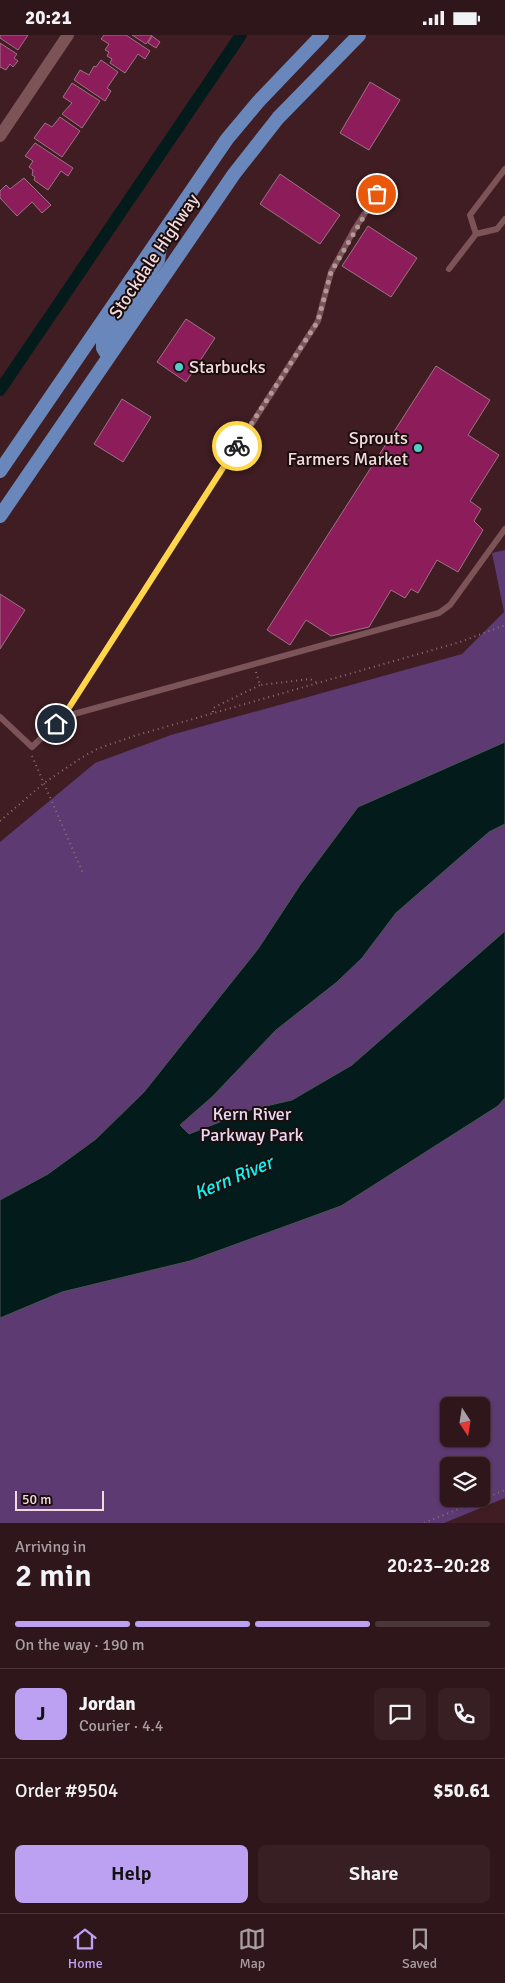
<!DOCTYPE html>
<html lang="en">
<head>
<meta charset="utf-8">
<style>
  :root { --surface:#2f161a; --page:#371f23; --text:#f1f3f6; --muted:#a79fa2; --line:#4a3539; --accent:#bca0f2 }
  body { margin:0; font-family:Signika,sans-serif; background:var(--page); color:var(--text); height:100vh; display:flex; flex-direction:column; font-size:19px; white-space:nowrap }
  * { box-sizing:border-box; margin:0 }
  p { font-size:16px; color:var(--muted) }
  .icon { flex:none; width:28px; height:28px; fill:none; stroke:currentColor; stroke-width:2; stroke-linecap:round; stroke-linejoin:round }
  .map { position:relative; height:1488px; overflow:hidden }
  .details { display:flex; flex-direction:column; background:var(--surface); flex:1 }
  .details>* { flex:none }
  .needle { width:32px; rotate:168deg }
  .tools { position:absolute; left:440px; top:1362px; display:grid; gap:10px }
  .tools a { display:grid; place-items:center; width:50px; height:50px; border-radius:8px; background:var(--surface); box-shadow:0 1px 4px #0004,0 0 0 1px var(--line); font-size:25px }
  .scale { position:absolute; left:15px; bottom:12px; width:89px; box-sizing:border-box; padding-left:5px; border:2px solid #f2dadc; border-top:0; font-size:14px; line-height:18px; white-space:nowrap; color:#f2dadc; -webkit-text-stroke:4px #1c0d0e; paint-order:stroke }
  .pin { position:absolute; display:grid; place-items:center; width:42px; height:42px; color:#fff; margin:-21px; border:2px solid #fff; border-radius:50%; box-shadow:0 1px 5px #0007 }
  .courier { position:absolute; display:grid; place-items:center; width:50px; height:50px; margin:-25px; border:4px solid #ffd54a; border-radius:50%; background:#fff; color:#222; box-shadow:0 1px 6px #0007 }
  .overview em { font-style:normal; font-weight:600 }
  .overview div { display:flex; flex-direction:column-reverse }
  .overview { display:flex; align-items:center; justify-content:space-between; height:85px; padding:0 15px }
  h1 { font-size:32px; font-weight:600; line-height:38px }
  .bar { display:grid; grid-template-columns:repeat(4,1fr); gap:8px 5px; align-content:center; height:60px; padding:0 15px }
  .bar i { height:6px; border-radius:4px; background:var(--line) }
  .bar .active { background:var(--accent) }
  .bar p { grid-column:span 4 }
  .line { display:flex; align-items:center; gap:12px; padding:0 15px; border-top:1px solid var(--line) }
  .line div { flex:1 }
  .round { display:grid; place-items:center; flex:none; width:52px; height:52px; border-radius:8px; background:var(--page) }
  .action { display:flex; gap:10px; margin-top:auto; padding:10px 15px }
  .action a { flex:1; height:58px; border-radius:8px; background:var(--accent); color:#111; font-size:20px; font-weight:600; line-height:58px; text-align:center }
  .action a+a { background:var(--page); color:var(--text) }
  .status { display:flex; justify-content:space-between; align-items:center; height:35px; padding:0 25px; background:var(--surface); direction:ltr }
  .status svg { height:14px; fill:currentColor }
  .tab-bar { display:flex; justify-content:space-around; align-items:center; height:70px; border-top:1px solid var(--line); background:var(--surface); font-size:14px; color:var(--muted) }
  .tab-bar a { display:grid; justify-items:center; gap:2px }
  .tab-bar .active { color:var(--accent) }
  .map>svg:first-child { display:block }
  .green { fill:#5d3a71; fill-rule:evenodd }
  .water { fill:#031c1b; stroke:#4b5555 }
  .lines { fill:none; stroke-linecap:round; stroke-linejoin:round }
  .canal { stroke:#031c1b; stroke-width:12 }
  .building { fill:#8d1d5a; stroke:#9b7484 }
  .path { stroke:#8e7074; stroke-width:2; stroke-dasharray:1 4; stroke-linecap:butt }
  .service { stroke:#7c5458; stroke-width:6 }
  .minor { stroke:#7c5458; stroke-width:12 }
  .primary { stroke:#6987ba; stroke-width:14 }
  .done { stroke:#b3989b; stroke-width:5; stroke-dasharray:0 9 }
  .route { stroke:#ffd54a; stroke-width:6 }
  .poi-dot { fill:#53cdc9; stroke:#1c0d0e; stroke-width:2 }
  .labels { text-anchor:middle; stroke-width:4; stroke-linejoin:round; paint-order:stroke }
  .street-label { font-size:18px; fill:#f2dadc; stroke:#1c0d0e }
  .poi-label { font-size:18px; fill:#f2dadc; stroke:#1c0d0e; text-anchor:start }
  .park-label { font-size:18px; fill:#e8d9f2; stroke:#1c0d0e }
  .water-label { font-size:19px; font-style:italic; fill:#0ff4f0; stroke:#1c0d0e }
</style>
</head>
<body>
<div class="status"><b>20:21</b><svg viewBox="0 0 49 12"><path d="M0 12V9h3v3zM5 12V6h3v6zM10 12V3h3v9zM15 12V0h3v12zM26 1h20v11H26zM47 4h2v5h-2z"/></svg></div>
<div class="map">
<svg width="505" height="1488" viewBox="0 0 505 1488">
  <rect width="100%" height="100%" fill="#3f1d22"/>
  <path class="green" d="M505 515V1463L444 1488H0V807L95 728 171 700 462 619 504 577 492 518ZM449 1371H481V1404H449ZM449 1431H481V1464H449Z"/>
  <path class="water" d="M505 707V789L489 797 396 878 362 923 337 947 276 995 212 1062 180 1090 189 1099 253 1074 292 1065 352 1030 505 896V1063L498 1071 341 1171 190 1226 62 1257 0 1283V1165L48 1139 96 1104 144 1057 258 914 300 850 358 772Z"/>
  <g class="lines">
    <path class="canal" d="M0 355 241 0"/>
  </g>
  <path class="building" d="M0 0H28L18 15 0 3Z
    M104 0H126L150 16 145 24 138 19 125 38 110 28 112 24 107 21 109 17 105 15 109 9 101 4Z
    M132 0H152L146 9Z
    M152 1 160 7 156 13 148 8Z
    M0 8 17 19 14 23 18 26 13 32 10 29 6 35 0 32Z
    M101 25 118 37 107 53 111 56 105 66 74 45 80 35 89 40 94 31 96 32Z
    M370 47 400 65 369 115 340 98Z
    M72 48 100 66 82 93 62 79 72 68 63 62Z
    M60 82 80 96 62 122 34 103 45 88 52 92Z
    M35 108 73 133 68 141 61 136 48 155 34 145 35 142 32 140 33 135 29 132 33 126 25 121Z
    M280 139 340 180 320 209 260 169Z
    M24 143 51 170 42 178 32 167 17 181 0 163V156L6 150 10 154Z
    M368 191 417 223 391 262 342 231Z
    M186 284 215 303 186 347 157 327Z
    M436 331 490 365 468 400 499 420 470 466 481 474 474 486 483 495 458 537 437 525 418 558 411 554 405 563 391 555 369 592 331 601 306 585 290 610 267 595Z
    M122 364 151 382 123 427 94 409Z
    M0 559 25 575 0 614Z"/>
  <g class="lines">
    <path class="path" d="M256 637 260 650 310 644 316 647
      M213 677V673L260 650
      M32 721 83 838
      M0 786 44 748 81 723 97 714 134 701 460 607 505 590
      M424 1488 505 1455"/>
    <path class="service" d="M476 199 470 180 505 134
      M449 234 476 199 497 194 505 184
      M0 682 32 712 63 682 318 286 331 237 354 195 383 150
      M63 682 439 578 450 570 505 494"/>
    <path class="minor" d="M0 101 68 0"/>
    <path class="primary" d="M108 321 103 313V308L158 225 162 201
      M0 436 227 104 258 67 322 0
      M0 481 234 139 278 83 359 0"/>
  </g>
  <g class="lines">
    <path class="done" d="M237 411 318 286 331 237 377 159"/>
    <path class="route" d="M56 689 63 682 237 411"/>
  </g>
  <g class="poi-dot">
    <circle cx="179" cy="332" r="5"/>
    <circle cx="418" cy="413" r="5"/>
  </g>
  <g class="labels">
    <g class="street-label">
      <text transform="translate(154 221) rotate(-56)" y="6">Stockdale Highway</text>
    </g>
    <g class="poi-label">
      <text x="189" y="338">Starbucks</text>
      <text x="408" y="409" text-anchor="end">Sprouts<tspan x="408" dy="21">Farmers Market</tspan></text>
    </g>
    <g class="park-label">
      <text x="252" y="1085">Kern River<tspan x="252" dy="21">Parkway Park</tspan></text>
    </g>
    <g class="water-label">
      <text transform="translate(233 1142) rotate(-23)" y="7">Kern River</text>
    </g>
  </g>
</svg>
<div class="tools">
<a><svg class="needle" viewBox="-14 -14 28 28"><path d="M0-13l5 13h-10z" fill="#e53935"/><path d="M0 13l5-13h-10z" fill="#a79fa2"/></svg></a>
<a><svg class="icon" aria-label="layers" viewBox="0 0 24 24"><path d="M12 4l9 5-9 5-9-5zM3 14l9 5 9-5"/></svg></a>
</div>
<div class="scale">50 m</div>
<div class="pin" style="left:377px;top:159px;background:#ea580c"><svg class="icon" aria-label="bag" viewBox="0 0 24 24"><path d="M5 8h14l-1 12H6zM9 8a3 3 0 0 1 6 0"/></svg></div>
<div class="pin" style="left:56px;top:689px;background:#1f2937"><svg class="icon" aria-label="home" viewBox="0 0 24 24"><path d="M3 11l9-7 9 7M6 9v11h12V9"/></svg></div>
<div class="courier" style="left:237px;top:411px"><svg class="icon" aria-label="bike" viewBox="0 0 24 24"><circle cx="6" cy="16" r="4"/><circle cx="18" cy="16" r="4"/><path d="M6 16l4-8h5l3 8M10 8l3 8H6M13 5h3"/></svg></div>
</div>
<section class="details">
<div class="overview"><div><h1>2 min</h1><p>Arriving in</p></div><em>20:23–20:28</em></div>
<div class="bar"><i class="active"></i><i class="active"></i><i class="active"></i><i></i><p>On the way · 190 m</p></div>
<div class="line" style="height:90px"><b class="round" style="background:var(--accent);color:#111">J</b><div><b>Jordan</b><p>Courier · 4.4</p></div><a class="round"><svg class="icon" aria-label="chat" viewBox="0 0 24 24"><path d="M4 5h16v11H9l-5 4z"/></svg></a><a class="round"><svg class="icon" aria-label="phone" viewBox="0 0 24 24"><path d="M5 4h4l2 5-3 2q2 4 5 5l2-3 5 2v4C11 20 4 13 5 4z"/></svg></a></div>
<div class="line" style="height:65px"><div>Order #9504</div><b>$50.61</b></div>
<div class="action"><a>Help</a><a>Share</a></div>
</section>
<nav class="tab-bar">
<a class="active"><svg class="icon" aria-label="home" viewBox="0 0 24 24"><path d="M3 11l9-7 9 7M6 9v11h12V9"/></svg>Home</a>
<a><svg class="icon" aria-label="map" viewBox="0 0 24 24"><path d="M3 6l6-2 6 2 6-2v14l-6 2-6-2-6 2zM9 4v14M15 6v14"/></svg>Map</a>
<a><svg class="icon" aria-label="saved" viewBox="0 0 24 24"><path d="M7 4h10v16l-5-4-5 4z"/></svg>Saved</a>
</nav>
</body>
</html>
